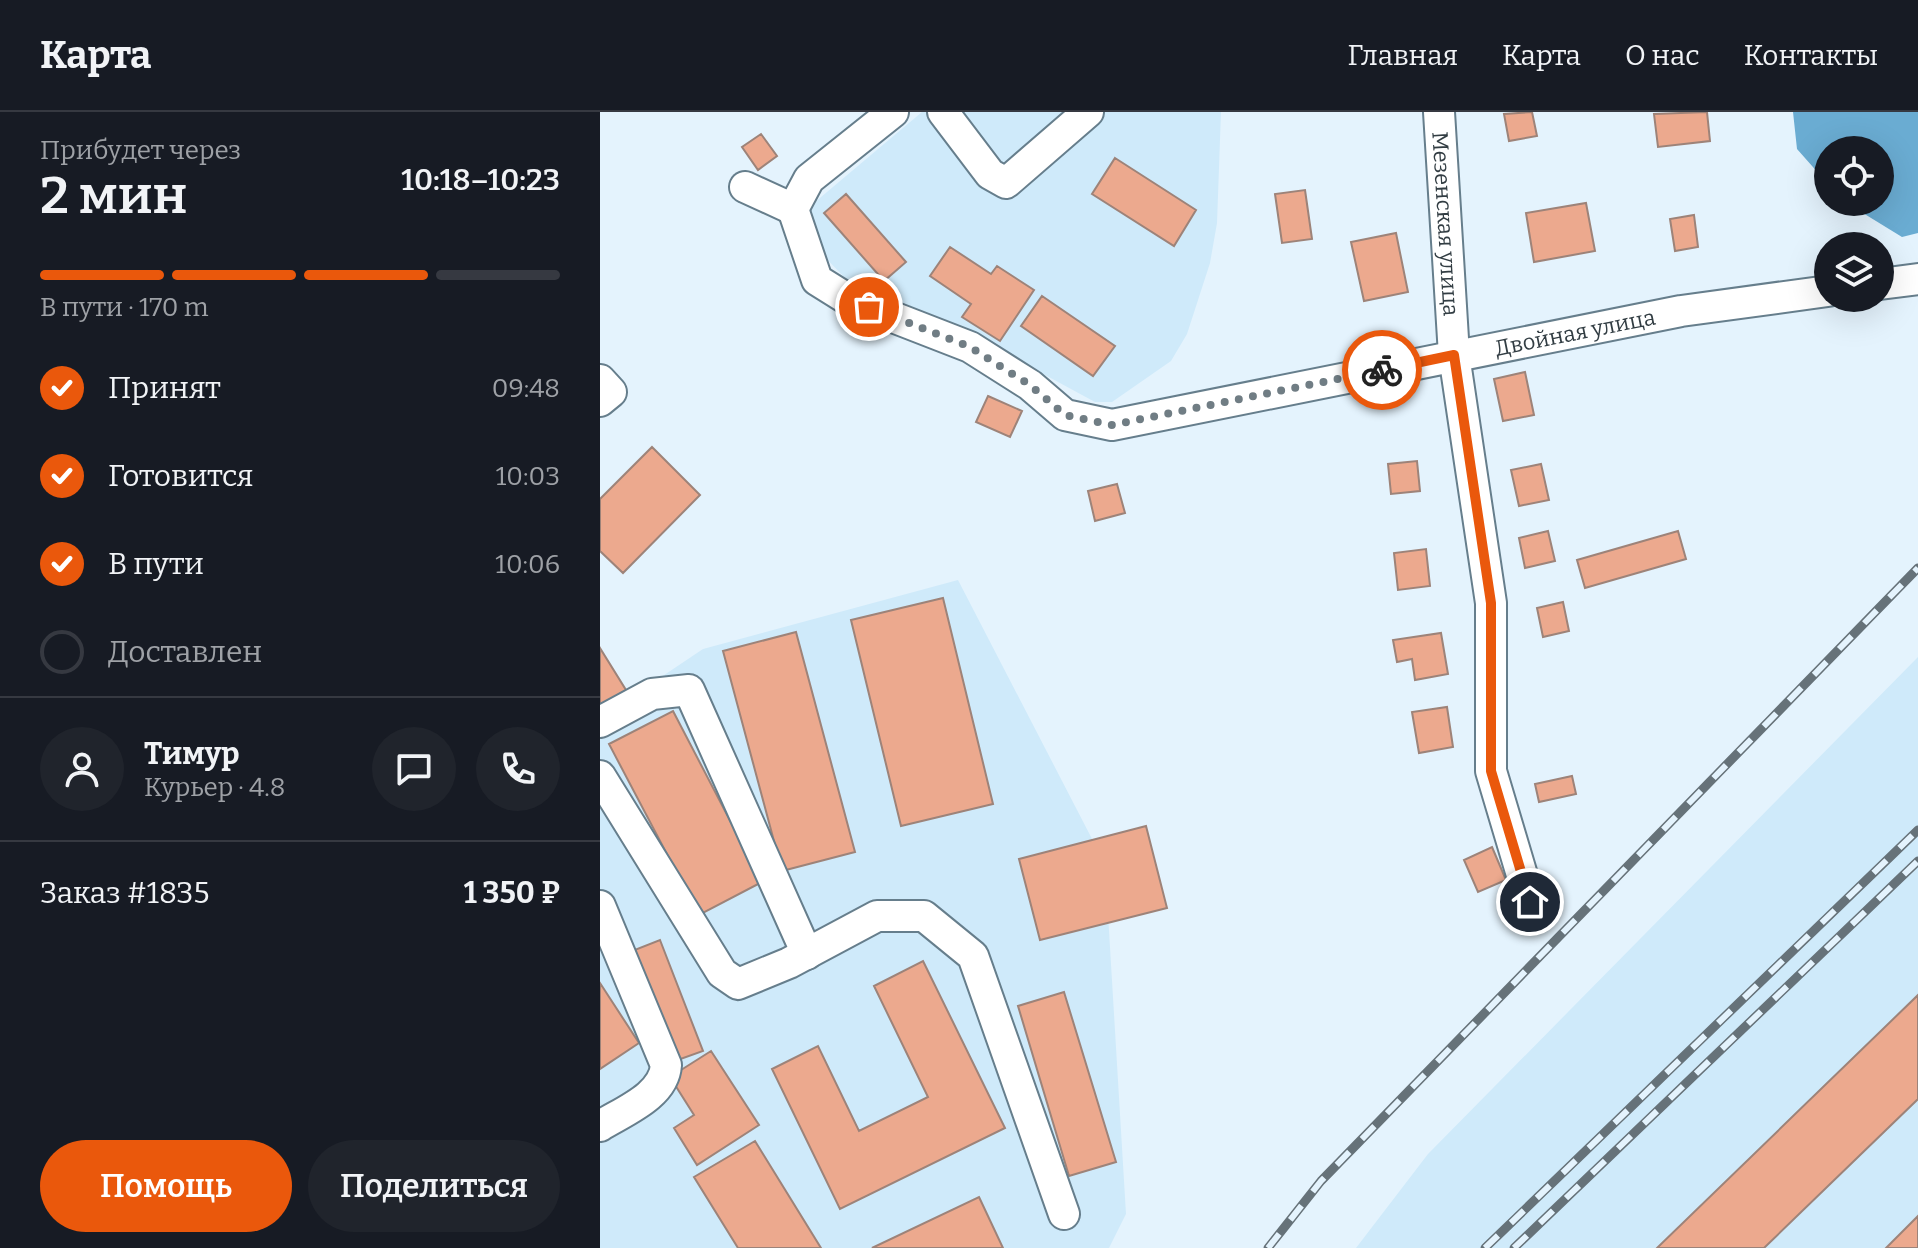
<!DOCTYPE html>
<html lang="ru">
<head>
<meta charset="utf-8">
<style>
  :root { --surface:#171b24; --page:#20242c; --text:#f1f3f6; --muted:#9ea1a6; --line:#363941; --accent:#ea580c }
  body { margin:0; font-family:Bitter,serif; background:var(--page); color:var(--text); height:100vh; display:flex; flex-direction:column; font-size:30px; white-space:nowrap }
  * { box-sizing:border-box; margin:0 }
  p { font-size:26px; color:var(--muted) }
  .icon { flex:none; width:44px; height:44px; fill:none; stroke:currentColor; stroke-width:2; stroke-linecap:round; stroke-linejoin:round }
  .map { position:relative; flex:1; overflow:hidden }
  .drawer { display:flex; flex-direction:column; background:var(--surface); width:600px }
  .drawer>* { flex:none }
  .fabs { position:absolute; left:1214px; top:24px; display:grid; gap:16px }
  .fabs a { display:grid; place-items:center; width:80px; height:80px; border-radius:50%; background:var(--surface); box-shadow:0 8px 32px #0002; font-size:40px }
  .pin { position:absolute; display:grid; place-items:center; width:68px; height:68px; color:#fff; margin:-34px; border:4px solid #fff; border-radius:50%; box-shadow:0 2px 8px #0007 }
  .courier { position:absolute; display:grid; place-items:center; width:80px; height:80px; margin:-40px; border:6px solid #ea580c; border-radius:50%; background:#fff; color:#222; box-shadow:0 2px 10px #0007 }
  .headline em { font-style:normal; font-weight:600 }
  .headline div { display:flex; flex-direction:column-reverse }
  .headline { display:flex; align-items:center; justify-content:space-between; height:136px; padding:0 40px }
  h1 { font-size:52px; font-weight:600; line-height:60px }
  .bar { display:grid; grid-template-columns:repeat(4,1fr); gap:12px 8px; align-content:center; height:96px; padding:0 40px }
  .bar i { height:10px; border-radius:6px; background:var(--line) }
  .bar .selected { background:var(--accent) }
  .bar p { grid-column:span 4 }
  .line { display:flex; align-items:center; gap:20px; padding:0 40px; border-top:2px solid var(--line) }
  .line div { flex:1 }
  .round { display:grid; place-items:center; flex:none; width:84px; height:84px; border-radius:42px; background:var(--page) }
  ol { padding:0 40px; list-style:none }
  li { display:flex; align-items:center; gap:24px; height:88px }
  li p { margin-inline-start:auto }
  li .icon { padding:8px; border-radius:50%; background:var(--accent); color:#fff; stroke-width:4 }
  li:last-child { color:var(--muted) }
  li i { width:44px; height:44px; border:4px solid var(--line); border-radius:50% }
  .cta { display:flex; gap:16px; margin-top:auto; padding:16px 40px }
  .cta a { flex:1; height:92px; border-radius:48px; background:var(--accent); color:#fff; font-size:32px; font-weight:600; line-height:92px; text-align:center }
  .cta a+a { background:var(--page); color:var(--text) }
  header { display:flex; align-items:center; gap:48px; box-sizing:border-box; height:112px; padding:0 40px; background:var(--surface); border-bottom:2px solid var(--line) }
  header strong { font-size:38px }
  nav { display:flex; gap:44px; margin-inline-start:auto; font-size:28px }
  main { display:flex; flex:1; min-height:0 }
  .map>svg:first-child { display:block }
  .built { fill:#cfeafa }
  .water { fill:#6aacd2 }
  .building { fill:#eca98e; stroke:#9d8379; stroke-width:2 }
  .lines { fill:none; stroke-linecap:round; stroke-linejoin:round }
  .minor-casing { stroke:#667e8c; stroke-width:34 }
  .minor { stroke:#fff; stroke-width:30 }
  .rail-casing { stroke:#667279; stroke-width:9 }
  .rail { stroke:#e4f3fd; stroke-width:6; stroke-dasharray:18; stroke-linecap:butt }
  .done { stroke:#707d84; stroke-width:8; stroke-dasharray:0 14.4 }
  .route { stroke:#ea580c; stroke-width:10 }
  .labels { text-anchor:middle; stroke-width:8; stroke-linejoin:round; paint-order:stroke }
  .street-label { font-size:22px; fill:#323d43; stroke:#e4f3fd }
</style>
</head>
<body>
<header>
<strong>Карта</strong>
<nav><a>Главная</a><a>Карта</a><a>О нас</a><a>Контакты</a></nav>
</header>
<main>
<section class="drawer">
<div class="headline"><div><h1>2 мин</h1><p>Прибудет через</p></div><em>10:18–10:23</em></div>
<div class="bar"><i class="selected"></i><i class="selected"></i><i class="selected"></i><i></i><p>В пути · 170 m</p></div>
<ol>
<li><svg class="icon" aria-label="check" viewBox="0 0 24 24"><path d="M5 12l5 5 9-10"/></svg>Принят<p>09:48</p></li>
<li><svg class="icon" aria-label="check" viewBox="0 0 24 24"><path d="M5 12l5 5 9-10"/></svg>Готовится<p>10:03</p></li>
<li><svg class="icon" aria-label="check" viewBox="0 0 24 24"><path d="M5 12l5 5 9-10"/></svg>В пути<p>10:06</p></li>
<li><i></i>Доставлен</li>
</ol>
<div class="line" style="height:144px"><a class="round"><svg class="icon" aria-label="person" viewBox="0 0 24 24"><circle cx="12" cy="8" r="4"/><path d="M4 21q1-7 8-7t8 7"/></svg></a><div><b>Тимур</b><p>Курьер · 4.8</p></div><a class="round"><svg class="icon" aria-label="chat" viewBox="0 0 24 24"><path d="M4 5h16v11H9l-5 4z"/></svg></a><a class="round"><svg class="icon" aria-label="phone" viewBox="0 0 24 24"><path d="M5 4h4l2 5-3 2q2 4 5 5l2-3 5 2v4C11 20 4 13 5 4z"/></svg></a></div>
<div class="line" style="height:104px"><div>Заказ #1835</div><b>1 350 ₽</b></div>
<div class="cta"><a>Помощь</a><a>Поделиться</a></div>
</section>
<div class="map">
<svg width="1318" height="1136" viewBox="0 0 1318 1136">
  <rect width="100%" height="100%" fill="#e4f3fd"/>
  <path class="built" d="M322 0H621L617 111 610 151 587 222 571 249 512 290H495L334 203 270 192 218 138 208 96Z
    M358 468 505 752 526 1102 509 1136H0V606L103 537Z
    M1318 545V1136H756L828 1042Z"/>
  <path class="water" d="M1193 0H1318V121L1302 125 1245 90H1280V38H1228V72L1197 37Z"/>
  <path class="building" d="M932 0 937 24 909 29 904 2Z
    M1107 0 1110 29 1058 35 1054 2Z
    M161 22 177 44 158 58 142 35Z
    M515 46 596 98 574 134 492 82Z
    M705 78 712 127 682 131 675 82Z
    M246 82 306 150 284 169 224 101Z
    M986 91 995 139 934 150 926 101Z
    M1094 103 1098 135 1075 139 1070 107Z
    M796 121 808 180 764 189 751 130Z
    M350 135 391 162 397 154 434 178 400 229 362 205 371 192 330 164Z
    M442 184 515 234 493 264 421 214Z
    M925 260 934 303 903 309 894 267Z
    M388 284 422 299 410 325 376 310Z
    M52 335 100 383 23 461 0 439V387Z
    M817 349 820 379 791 382 788 352Z
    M941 352 949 388 919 394 911 358Z
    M517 372 525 401 495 409 488 379Z
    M948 419 955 449 925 456 919 426Z
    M1078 419 1086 447 985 476 977 448Z
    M826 437 830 474 798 478 794 441Z
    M343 486 393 692 301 714 251 508Z
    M963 490 969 519 943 525 937 496Z
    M196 520 255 740 182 759 123 539Z
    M841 521 848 562 815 568 812 547 797 550 793 528Z
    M0 536 26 578 0 594Z
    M847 595 853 635 819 641 812 600Z
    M73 599 162 770 99 803 9 632Z
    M972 664 976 682 939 690 935 672Z
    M546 714 567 796 440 828 419 747Z
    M892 735 906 768 878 780 864 748Z
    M60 828 103 939 75 949 32 839Z
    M323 849 405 1016 240 1097 172 957 218 934 259 1019 328 985 274 874Z
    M0 871 39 931 0 957Z
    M464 880 516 1050 469 1064 418 894Z
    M1318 883V987L1164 1136H1057Z
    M111 939 159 1013 97 1053 74 1016 94 1003 70 965Z
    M155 1029 221 1136H138L94 1065Z
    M379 1085 403 1136H272Z
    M1318 1104V1136H1286Z"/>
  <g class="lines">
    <g class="minor-casing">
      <g id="minor">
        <path d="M343 0 390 62 406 71 488 0"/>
        <path id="s1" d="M839 0 854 243 891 491V659L930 790"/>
        <path d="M145 75 193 97"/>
        <path id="s2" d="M193 97 217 168 249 188 370 235 430 273 465 303 512 313 1081 199 1228 179"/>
        <path d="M193 97 209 67 293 0"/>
        <path d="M1280 172 1318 167"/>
        <path d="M0 268 11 280 0 289"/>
        <path d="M0 610 52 582 89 578 207 842"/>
        <path d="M0 664 122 861 138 872 189 851 277 804H324L373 844 464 1102"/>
        <path d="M0 794 66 953C64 984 24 999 0 1014"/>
      </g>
    </g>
    <use href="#minor" class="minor"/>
    <g class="rail-casing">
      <path id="rail" d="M668 1136 721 1069 1318 456
        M885 1136 1318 718
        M914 1136 1318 749"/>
    </g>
    <use href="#rail" class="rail"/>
  </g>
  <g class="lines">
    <path class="done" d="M269 195 370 235 430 273 465 303 512 313 782 258"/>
    <path class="route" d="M782 258 854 243 891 491V659L930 790"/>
  </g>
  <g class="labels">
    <g class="street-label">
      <text dy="8" stroke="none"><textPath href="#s1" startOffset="112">Мезенская улица</textPath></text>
      <text dy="8" stroke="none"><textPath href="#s2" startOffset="880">Двойная улица</textPath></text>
    </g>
  </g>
</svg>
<div class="fabs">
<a><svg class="icon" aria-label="locate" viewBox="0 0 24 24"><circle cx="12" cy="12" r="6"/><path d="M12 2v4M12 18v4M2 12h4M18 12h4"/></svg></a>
<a><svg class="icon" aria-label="layers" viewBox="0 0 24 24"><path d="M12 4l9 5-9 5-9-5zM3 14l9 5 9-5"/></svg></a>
</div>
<div class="pin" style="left:269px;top:195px;background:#ea580c"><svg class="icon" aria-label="bag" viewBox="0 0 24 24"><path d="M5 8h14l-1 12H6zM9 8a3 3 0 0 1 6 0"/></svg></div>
<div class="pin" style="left:930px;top:790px;background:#1f2937"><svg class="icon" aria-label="home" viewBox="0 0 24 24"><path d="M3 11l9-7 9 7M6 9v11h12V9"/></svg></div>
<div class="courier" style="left:782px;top:258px"><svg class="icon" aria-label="bike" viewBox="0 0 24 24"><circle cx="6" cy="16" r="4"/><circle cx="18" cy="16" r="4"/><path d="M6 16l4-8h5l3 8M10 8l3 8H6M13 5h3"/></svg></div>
</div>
</main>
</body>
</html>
